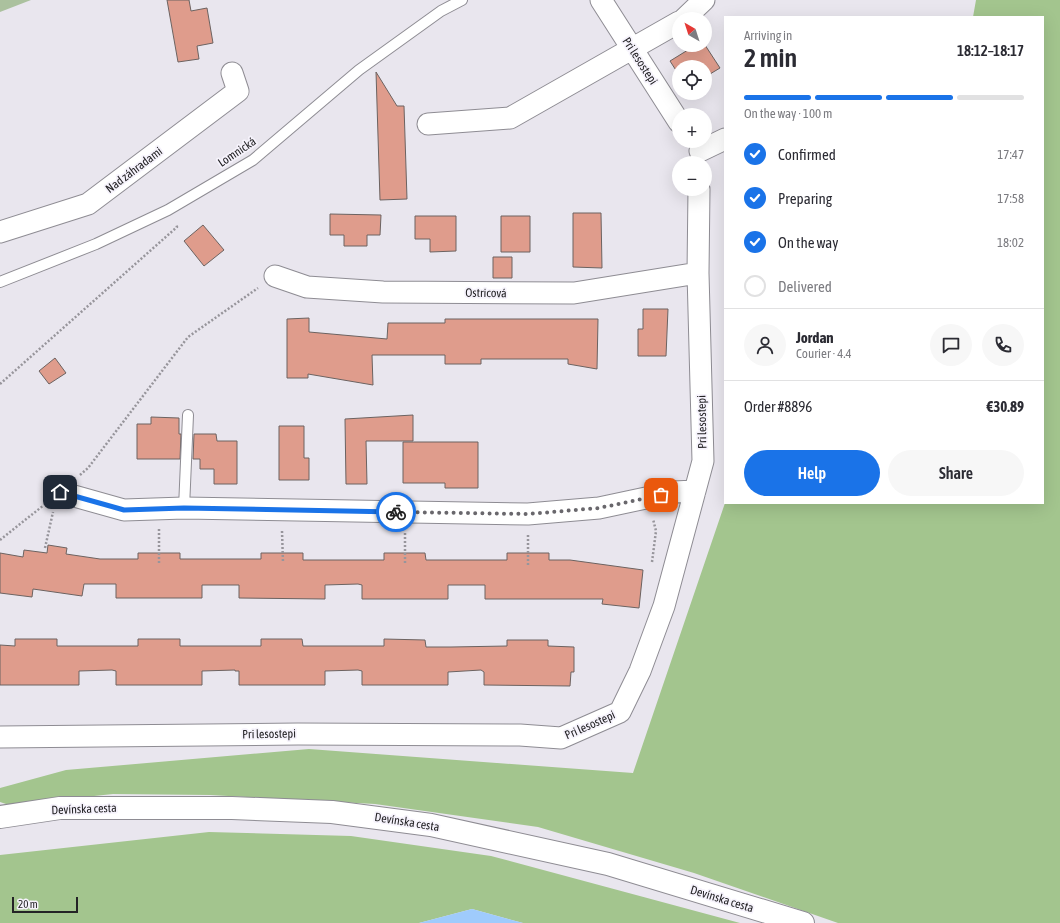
<!DOCTYPE html>
<html lang="en">
<head>
<meta charset="utf-8">
<style>
  :root { --surface:#fff; --page:#f7f7f7; --text:#2b2b33; --muted:#7c7c81; --line:#e1e1e2; --accent:#1a73e8 }
  body { margin:0; font-family:"Asap Condensed",sans-serif; background:var(--page); color:var(--text); height:100vh; display:flex; flex-direction:column; font-size:15px; white-space:nowrap }
  * { box-sizing:border-box; margin:0 }
  p { font-size:13px; color:var(--muted) }
  .icon { flex:none; width:22px; height:22px; fill:none; stroke:currentColor; stroke-width:2; stroke-linecap:round; stroke-linejoin:round }
  .map { position:relative; flex:1; overflow:hidden }
  .side { position:absolute; left:724px; top:16px; width:320px; height:488px; display:flex; flex-direction:column; background:var(--surface); border-radius:0px; box-shadow:0 4px 16px #0002 }
  .side>* { flex:none }
  .needle { width:26px; rotate:321deg }
  .controls { position:absolute; left:672px; top:12px; display:grid; gap:8px }
  .controls a { display:grid; place-items:center; width:40px; height:40px; border-radius:50%; background:var(--surface); box-shadow:0 4px 16px #0002; font-size:20px }
  .scale { position:absolute; left:12px; bottom:10px; width:66px; box-sizing:border-box; padding-left:4px; border:2px solid #242326; border-top:0; font-size:11px; line-height:14px; white-space:nowrap; color:#242326; -webkit-text-stroke:3px #f6f3fc; paint-order:stroke }
  .pin { position:absolute; display:grid; place-items:center; width:34px; height:34px; color:#fff; margin:-17px; border-radius:8px; box-shadow:0 2px 6px #0006 }
  .courier { position:absolute; display:grid; place-items:center; width:40px; height:40px; margin:-20px; border:3px solid #1a73e8; border-radius:50%; background:#fff; color:#222; box-shadow:0 1px 5px #0007 }
  .head em { font-style:normal; font-weight:600 }
  .head div { display:flex; flex-direction:column-reverse }
  .head { display:flex; align-items:center; justify-content:space-between; height:68px; padding:0 20px }
  h1 { font-size:26px; font-weight:600; line-height:30px }
  .bar { display:grid; grid-template-columns:repeat(4,1fr); gap:6px 4px; align-content:center; height:48px; padding:0 20px }
  .bar i { height:5px; border-radius:3px; background:var(--line) }
  .bar .active { background:var(--accent) }
  .bar p { grid-column:span 4 }
  .line { display:flex; align-items:center; gap:10px; padding:0 20px; border-top:1px solid var(--line) }
  .line div { flex:1 }
  .round { display:grid; place-items:center; flex:none; width:42px; height:42px; border-radius:21px; background:var(--page) }
  ol { padding:0 20px; list-style:none }
  li { display:flex; align-items:center; gap:12px; height:44px }
  li p { margin-inline-start:auto }
  li .icon { padding:4px; border-radius:50%; background:var(--accent); color:#fff; stroke-width:4 }
  li:last-child { color:var(--muted) }
  li i { width:22px; height:22px; border:2px solid var(--line); border-radius:50% }
  .action { display:flex; gap:8px; margin-top:auto; padding:8px 20px }
  .action a { flex:1; height:46px; border-radius:24px; background:var(--accent); color:#fff; font-size:16px; font-weight:600; line-height:46px; text-align:center }
  .action a+a { background:var(--page); color:var(--text) }
  .map>svg:first-child { display:block }
  .green { fill:#abc19e }
  .forest { fill:#a3c58e }
  .water { fill:#9fcbfc }
  .building { fill:#df9c8c; stroke:#6c6361 }
  .lines { fill:none; stroke-linecap:round; stroke-linejoin:round }
  .service-casing { stroke:#8e8c93; stroke-width:12 }
  .minor-casing { stroke:#8e8c93; stroke-width:23 }
  .tertiary-casing { stroke:#8e8c93; stroke-width:24 }
  .path { stroke:#97959b; stroke-width:2.5; stroke-dasharray:2 2; stroke-linecap:butt }
  .service { stroke:#fff; stroke-width:10 }
  .minor { stroke:#fff; stroke-width:21 }
  .tertiary { stroke:#fff; stroke-width:22 }
  .done { stroke:#69676c; stroke-width:4; stroke-dasharray:0 7.2 }
  .route { stroke:#1a73e8; stroke-width:5 }
  .labels { text-anchor:middle; stroke-width:3.5; stroke-linejoin:round; paint-order:stroke }
  .street-label { font-size:12px; fill:#242326; stroke:#f6f3fc }
</style>
</head>
<body>
<div class="map">
<svg width="1060" height="923" viewBox="0 0 1060 923">
  <rect width="100%" height="100%" fill="#e9e6ee"/>
  <path class="green" d="M0 0H31L0 12Z"/>
  <path class="forest" d="M976 0H1060V923H838L694 873 538 827 375 804 210 795 113 794 9 805 0 802V788L66 770 309 749 633 773 725 503H1043V17H973Z
    M209 832 351 836 491 856 740 923H523L472 909 419 923H0V855Z"/>
  <path class="water" d="M472 909 523 923H419Z"/>
  <path class="building" d="M167 0H189L191 11 207 8 213 43 197 46 199 59 178 62Z
    M696 45H705L720 68 705 77V67H679V75L670 61Z
    M376 72 397 106H404L407 199 380 200Z
    M573 213H601L602 268 573 267Z
    M330 214 381 215 380 235H367V246H344V235H330Z
    M415 216H456V251L430 252V239H415Z
    M501 216H530V252H501Z
    M203 225 224 250 204 266 184 241Z
    M493 257H512V278H493Z
    M643 309H668L666 356H638V329H643Z
    M309 318V332L387 339 388 323H445V319H598L597 369 568 364V359H481V364H445V355H372L373 385 308 374V378H287V319Z
    M55 358 66 373 49 384 39 371Z
    M413 415V441H366L367 484H346L345 419Z
    M151 417 179 418V434H181L180 459H137V424H151Z
    M279 426H304V458H309V480H279Z
    M194 434H216L217 441H237V484H214V469H200V459H193Z
    M403 442H478V488H445V483H403Z
    M48 545 67 548 66 554 100 559H138V553H180V559H261V553H303V560H384V553H425L426 560H507V553H549V560H570L643 570 639 608 602 604 603 599H485V585H448V599H362V585L358 584 325 585V599L239 598V585H202V598H116V584H84L82 596 33 589 32 597 0 593V553L23 557 24 550 47 553Z
    M15 639H57V646H138V639H180V646H261V639H302L303 646H384V639L425 640 426 647H451L507 646V640H548V646L574 647V672H571L570 686 484 685V672L481 670 448 672V685H362V671L358 670 325 671V685H239V671H235V670L202 671V685H116V671L112 670 79 671V685H0V645L15 646Z"/>
  <g class="lines">
    <g class="service-casing">
      <path id="service" d="M0 282 96 244 168 210 253 160 359 70 441 11 462 0
        M184 508 188 415"/>
    </g>
    <g class="minor-casing">
      <path id="minor" d="M601 0 679 122
        M684 19 704 0
        M428 124 510 118 679 22
        M700 151 725 139
        M0 232 88 204 238 91 232 73
        M275 276 307 287 383 292 574 293 698 273
        M60 492 124 510 184 508 528 514 599 508 674 492 695 491
        M0 737 298 734 520 735 561 738 620 712 640 671 664 606 703 461 698 273 699 189"/>
    </g>
    <g class="tertiary-casing">
      <path id="tertiary" d="M0 817 60 808H232L332 812 431 825 608 864 803 923"/>
    </g>
    <path class="path" d="M0 384 177 227 176 224
      M80 475 88 468 188 337 258 288
      M159 529V563
      M282 531 283 563
      M405 533V564
      M0 540 44 505
      M45 548 53 512
      M652 562 656 531 653 519
      M528 565V535"/>
    <use href="#service" class="service"/>
    <use href="#minor" class="minor"/>
    <use href="#tertiary" class="tertiary"/>
  </g>
  <g class="lines">
    <path class="done" d="M396 512 528 514 599 508 661 495"/>
    <path class="route" d="M60 492 124 510 184 508 396 512"/>
  </g>
  <g class="labels">
    <g class="street-label">
      <text transform="translate(640 61) rotate(57)" y="4">Pri lesostepi</text>
      <text transform="translate(237 152) rotate(-34)" y="4">Lomnická</text>
      <text transform="translate(134 170) rotate(-37)" y="4">Nad záhradami</text>
      <text transform="translate(486 293) rotate(1)" y="4">Ostricová</text>
      <text transform="translate(702 422) rotate(-91)" y="4">Pri lesostepi</text>
      <text transform="translate(590 725) rotate(-24)" y="4">Pri lesostepi</text>
      <text transform="translate(269 734) rotate(-1)" y="4">Pri lesostepi</text>
      <text transform="translate(84 809) rotate(-2)" y="4">Devínska cesta</text>
      <text transform="translate(407 822) rotate(9)" y="4">Devínska cesta</text>
      <text transform="translate(722 899) rotate(17)" y="4">Devínska cesta</text>
    </g>
  </g>
</svg>
<div class="controls">
<a><svg class="needle" viewBox="-14 -14 28 28"><path d="M0-13l5 13h-10z" fill="#e53935"/><path d="M0 13l5-13h-10z" fill="#7c7c81"/></svg></a>
<a><svg class="icon" aria-label="locate" viewBox="0 0 24 24"><circle cx="12" cy="12" r="6"/><path d="M12 2v4M12 18v4M2 12h4M18 12h4"/></svg></a>
<a>+</a>
<a>−</a>
</div>
<div class="scale">20 m</div>
<div class="pin" style="left:661px;top:495px;background:#ea580c"><svg class="icon" aria-label="bag" viewBox="0 0 24 24"><path d="M5 8h14l-1 12H6zM9 8a3 3 0 0 1 6 0"/></svg></div>
<div class="pin" style="left:60px;top:492px;background:#1f2937"><svg class="icon" aria-label="home" viewBox="0 0 24 24"><path d="M3 11l9-7 9 7M6 9v11h12V9"/></svg></div>
<div class="courier" style="left:396px;top:512px"><svg class="icon" aria-label="bike" viewBox="0 0 24 24"><circle cx="6" cy="16" r="4"/><circle cx="18" cy="16" r="4"/><path d="M6 16l4-8h5l3 8M10 8l3 8H6M13 5h3"/></svg></div>
<section class="side">
<div class="head"><div><h1>2 min</h1><p>Arriving in</p></div><em>18:12–18:17</em></div>
<div class="bar"><i class="active"></i><i class="active"></i><i class="active"></i><i></i><p>On the way · 100 m</p></div>
<ol>
<li><svg class="icon" aria-label="check" viewBox="0 0 24 24"><path d="M5 12l5 5 9-10"/></svg>Confirmed<p>17:47</p></li>
<li><svg class="icon" aria-label="check" viewBox="0 0 24 24"><path d="M5 12l5 5 9-10"/></svg>Preparing<p>17:58</p></li>
<li><svg class="icon" aria-label="check" viewBox="0 0 24 24"><path d="M5 12l5 5 9-10"/></svg>On the way<p>18:02</p></li>
<li><i></i>Delivered</li>
</ol>
<div class="line" style="height:72px"><a class="round"><svg class="icon" aria-label="person" viewBox="0 0 24 24"><circle cx="12" cy="8" r="4"/><path d="M4 21q1-7 8-7t8 7"/></svg></a><div><b>Jordan</b><p>Courier · 4.4</p></div><a class="round"><svg class="icon" aria-label="chat" viewBox="0 0 24 24"><path d="M4 5h16v11H9l-5 4z"/></svg></a><a class="round"><svg class="icon" aria-label="phone" viewBox="0 0 24 24"><path d="M5 4h4l2 5-3 2q2 4 5 5l2-3 5 2v4C11 20 4 13 5 4z"/></svg></a></div>
<div class="line" style="height:52px"><div>Order #8896</div><b>€30.89</b></div>
<div class="action"><a>Help</a><a>Share</a></div>
</section>
</div>
</body>
</html>
